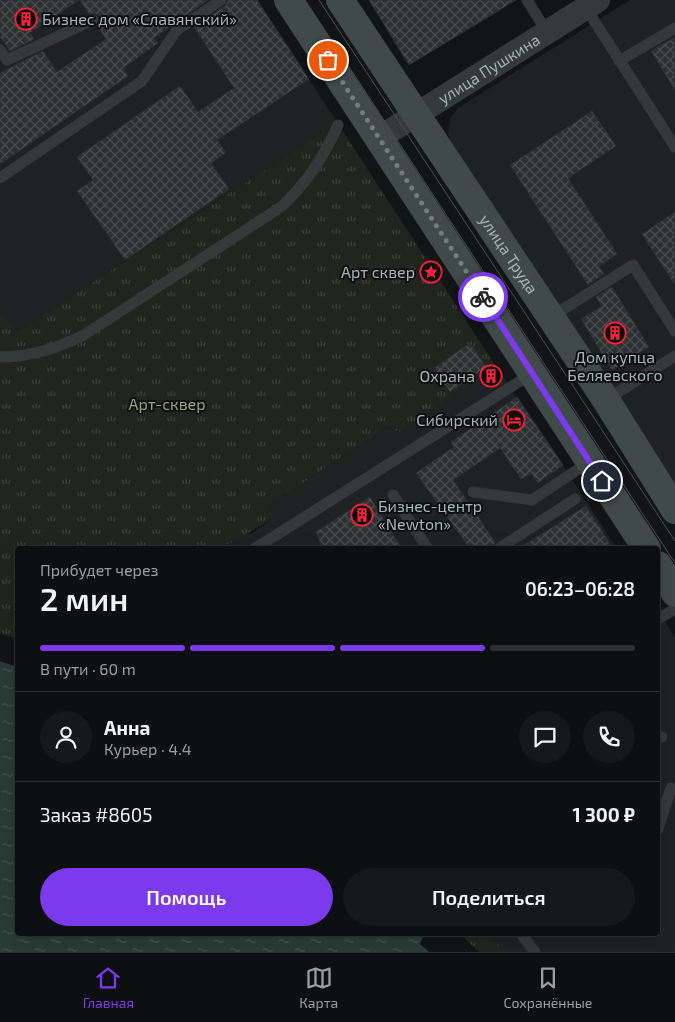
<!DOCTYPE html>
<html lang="ru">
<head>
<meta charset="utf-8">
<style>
  :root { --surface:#0e0f10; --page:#171819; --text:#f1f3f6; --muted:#9b9c9f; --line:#2e2f30; --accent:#7c3aed }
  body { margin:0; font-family:"Exo 2",sans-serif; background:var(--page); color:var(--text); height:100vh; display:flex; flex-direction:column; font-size:19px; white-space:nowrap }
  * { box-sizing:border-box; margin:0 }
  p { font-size:16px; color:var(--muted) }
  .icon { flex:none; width:28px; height:28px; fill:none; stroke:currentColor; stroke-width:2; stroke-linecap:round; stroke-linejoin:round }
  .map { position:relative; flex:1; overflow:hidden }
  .details { position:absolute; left:15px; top:546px; width:645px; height:390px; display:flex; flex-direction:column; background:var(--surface); border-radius:5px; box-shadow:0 5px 20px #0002,0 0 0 1px var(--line) }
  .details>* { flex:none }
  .pin { position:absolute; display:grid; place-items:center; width:42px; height:42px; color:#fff; margin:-21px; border:2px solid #fff; border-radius:50%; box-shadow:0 1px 5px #0007 }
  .courier { position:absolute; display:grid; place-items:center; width:50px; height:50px; margin:-25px; border:4px solid #7c3aed; border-radius:50%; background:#fff; color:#222; box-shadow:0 1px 6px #0007 }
  .summary em { font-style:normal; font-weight:600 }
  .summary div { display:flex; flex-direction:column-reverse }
  .summary { display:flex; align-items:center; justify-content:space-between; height:85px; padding:0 25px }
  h1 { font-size:32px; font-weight:600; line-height:38px }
  .bar { display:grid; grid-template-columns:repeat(4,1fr); gap:8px 5px; align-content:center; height:60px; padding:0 25px }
  .bar i { height:6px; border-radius:4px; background:var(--line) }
  .bar .current { background:var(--accent) }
  .bar p { grid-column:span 4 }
  .line { display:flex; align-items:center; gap:12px; padding:0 25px; border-top:1px solid var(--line) }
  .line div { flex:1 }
  .round { display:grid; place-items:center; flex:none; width:52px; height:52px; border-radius:26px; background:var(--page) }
  .action { display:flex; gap:10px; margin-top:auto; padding:10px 25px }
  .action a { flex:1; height:58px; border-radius:30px; background:var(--accent); color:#fff; font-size:20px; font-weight:600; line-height:58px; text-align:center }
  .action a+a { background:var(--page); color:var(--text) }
  .dock { display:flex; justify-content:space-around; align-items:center; height:70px; border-top:1px solid var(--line); background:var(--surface); font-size:14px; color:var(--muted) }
  .dock a { display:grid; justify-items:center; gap:2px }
  .dock .current { color:var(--accent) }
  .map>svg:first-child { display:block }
  .built { fill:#1f2122 }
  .grass { fill:url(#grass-tufts) }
  .water { fill:url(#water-ripples) }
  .building { fill:url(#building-cross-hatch); stroke:#2d3031 }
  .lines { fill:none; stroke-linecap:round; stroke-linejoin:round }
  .service { stroke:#343a3a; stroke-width:11 }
  .minor { stroke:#343a3a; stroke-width:24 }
  .secondary { stroke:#414a4a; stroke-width:28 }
  .tram { stroke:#485151; stroke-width:1 }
  .done { stroke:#717e7d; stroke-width:5; stroke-dasharray:0 9 }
  .route { stroke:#7c3aed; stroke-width:6 }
  .labels { text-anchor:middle; stroke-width:4; stroke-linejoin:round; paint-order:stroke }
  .poi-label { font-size:16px; fill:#a3b7b5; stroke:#0e0f10; text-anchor:end }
  .street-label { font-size:16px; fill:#a3b7b5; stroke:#0e0f10 }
  .park-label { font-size:16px; fill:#97a478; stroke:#0e0f10 }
</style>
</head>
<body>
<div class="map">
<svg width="675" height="952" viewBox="0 0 675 952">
  <defs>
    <pattern id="grass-tufts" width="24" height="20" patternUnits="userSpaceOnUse" patternTransform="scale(1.25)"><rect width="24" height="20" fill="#22251d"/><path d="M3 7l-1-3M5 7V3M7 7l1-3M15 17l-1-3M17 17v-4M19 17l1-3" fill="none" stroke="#3f423c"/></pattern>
    <pattern id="water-ripples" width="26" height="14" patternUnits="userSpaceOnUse" patternTransform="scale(1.25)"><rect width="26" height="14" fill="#2a3c36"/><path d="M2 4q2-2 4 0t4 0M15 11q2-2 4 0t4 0" fill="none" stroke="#465651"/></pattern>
    <pattern id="building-cross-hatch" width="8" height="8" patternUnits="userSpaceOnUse" patternTransform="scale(1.25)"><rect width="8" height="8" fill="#2e3131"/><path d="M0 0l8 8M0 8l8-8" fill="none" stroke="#494d4d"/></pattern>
  </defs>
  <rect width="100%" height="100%" fill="#131415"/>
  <path class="built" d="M0 0H257L333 116 320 134 18 331 0 312Z
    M630 0H675V491L452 147 448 134 451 117 458 108Z
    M497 368 563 465 617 549H220L244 534 253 533 270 520 271 504 387 427 399 432Z
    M658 610 675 638V952H506L487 934H658Z"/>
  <path class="grass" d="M333 116 497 368 399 432 387 427 271 504V519C254 531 237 538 220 549H18L17 639 0 633V312L18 331 320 134Z
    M460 934H487L506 952H479Z"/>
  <path class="water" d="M0 661 17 667 18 934H420L423 936 420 944 429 952H0Z"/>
  <path class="building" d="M0 0H79L30 33 34 39 10 51 0 37Z
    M80 0H208L154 38 158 43 123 68 128 76 0 164V73L43 51 57 72 106 39 97 26 100 21V16L94 13 89 14Z
    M228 0H257L309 79 217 140 226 153 211 163 229 189 125 260 77 191 93 180 77 157 180 86 198 112 234 88 194 27 225 6Z
    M369 0H516L409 65Z
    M675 37V90L651 51Z
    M592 111 616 146 568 178 617 254 599 266 604 274 588 285 510 165Z
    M675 212V285L642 234Z
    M612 287 649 347 612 370 581 319 602 306 596 297Z
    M470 343 486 367 450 392 434 368Z
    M517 397 563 465 538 483 531 473 521 479 500 448 453 480 495 542 491 549H470L416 473 454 447 451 442Z
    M370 497 402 549H323L316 532Z
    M586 506 613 549H518Z"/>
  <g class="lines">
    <path class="service" d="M527 0 547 32
      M586 8 675 147
      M0 50 7 60 93 20
      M619 61 675 28
      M0 178 142 81 177 30 221 0
      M551 317 633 265 675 331
      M0 357C31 357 57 348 84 335L281 207C307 183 324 157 338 125
      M606 400 675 356
      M473 492 532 500 589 462
      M393 495 428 549
      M254 549 533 373
      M498 549 575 499
      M658 619 675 609
      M658 736 662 737
      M658 829 671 788
      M521 934 535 952"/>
    <path class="minor" id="s1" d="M379 138 598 0"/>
    <g class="secondary">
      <path d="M288 0 647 549"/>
      <path id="s2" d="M340 0 606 400 675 510"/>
      <path d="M658 565 675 593"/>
    </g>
    <path class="tram" d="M305 0 675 563
      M319 0 675 541"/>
  </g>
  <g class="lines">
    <path class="done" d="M328 60 483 297"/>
    <path class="route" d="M483 297 602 481"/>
  </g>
  <defs>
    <g id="building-ring" transform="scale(1.125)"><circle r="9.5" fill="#0e0f10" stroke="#ff213a" stroke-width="1.5"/><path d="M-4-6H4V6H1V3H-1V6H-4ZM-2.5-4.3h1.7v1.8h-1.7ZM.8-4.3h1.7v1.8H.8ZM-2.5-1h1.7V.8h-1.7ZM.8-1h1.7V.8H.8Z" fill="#ff213a"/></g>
    <g id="sight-ring" transform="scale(1.125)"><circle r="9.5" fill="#0e0f10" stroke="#ff213a" stroke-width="1.5"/><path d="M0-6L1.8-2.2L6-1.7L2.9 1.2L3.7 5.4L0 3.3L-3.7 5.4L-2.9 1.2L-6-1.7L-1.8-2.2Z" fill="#ff213a"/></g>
    <g id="hotel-ring" transform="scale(1.125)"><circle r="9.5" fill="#0e0f10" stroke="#ff213a" stroke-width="1.5"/><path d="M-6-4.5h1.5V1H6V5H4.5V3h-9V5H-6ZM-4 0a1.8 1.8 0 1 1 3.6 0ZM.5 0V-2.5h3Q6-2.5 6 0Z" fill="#ff213a"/></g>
  </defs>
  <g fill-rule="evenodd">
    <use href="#building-ring" x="26" y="19"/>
    <use href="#sight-ring" x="431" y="272"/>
    <use href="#building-ring" x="615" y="333"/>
    <use href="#building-ring" x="491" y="376"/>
    <use href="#hotel-ring" x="514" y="420"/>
    <use href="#building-ring" x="362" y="515"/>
  </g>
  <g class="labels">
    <g class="poi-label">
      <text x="42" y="25" text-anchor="start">Бизнес дом «Славянский»</text>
      <text x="415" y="278">Арт сквер</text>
      <text x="615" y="363" text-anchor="middle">Дом купца<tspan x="615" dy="18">Беляевского</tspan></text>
      <text x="475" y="382">Охрана</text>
      <text x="498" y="426">Сибирский</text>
      <text x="378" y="512" text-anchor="start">Бизнес-центр<tspan x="378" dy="18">«Newton»</tspan></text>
    </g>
    <g class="street-label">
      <text dy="6" stroke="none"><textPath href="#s1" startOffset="130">улица Пушкина</textPath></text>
      <text dy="6" stroke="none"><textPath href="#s2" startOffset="305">улица Труда</textPath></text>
    </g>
    <g class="park-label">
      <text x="167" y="410">Арт-сквер</text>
    </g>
  </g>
</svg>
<div class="pin" style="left:328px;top:60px;background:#ea580c"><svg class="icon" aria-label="bag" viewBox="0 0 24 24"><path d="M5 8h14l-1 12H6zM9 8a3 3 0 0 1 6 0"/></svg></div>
<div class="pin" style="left:602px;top:481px;background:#1f2937"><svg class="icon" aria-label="home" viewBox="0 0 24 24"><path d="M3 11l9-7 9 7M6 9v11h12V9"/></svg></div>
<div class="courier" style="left:483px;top:297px"><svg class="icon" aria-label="bike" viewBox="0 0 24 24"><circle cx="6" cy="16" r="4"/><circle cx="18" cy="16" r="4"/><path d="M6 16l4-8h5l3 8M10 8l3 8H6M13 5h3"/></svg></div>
<section class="details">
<div class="summary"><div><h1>2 мин</h1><p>Прибудет через</p></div><em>06:23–06:28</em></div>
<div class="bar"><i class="current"></i><i class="current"></i><i class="current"></i><i></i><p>В пути · 60 m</p></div>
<div class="line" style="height:90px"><a class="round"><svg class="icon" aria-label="person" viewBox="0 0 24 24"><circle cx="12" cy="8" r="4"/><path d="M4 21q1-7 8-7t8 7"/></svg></a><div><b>Анна</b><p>Курьер · 4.4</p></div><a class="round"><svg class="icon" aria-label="chat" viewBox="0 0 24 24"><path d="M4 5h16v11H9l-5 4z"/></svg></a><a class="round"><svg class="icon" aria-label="phone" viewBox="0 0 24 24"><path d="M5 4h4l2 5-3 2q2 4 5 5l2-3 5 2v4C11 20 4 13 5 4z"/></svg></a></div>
<div class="line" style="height:65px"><div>Заказ #8605</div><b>1 300 ₽</b></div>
<div class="action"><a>Помощь</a><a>Поделиться</a></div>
</section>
</div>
<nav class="dock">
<a class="current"><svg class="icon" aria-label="home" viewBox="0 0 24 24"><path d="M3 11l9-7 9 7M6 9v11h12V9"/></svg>Главная</a>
<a><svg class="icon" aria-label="map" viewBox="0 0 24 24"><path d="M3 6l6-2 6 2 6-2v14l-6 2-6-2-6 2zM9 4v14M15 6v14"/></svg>Карта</a>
<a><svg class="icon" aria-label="saved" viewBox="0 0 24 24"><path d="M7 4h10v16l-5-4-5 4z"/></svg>Сохранённые</a>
</nav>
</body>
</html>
